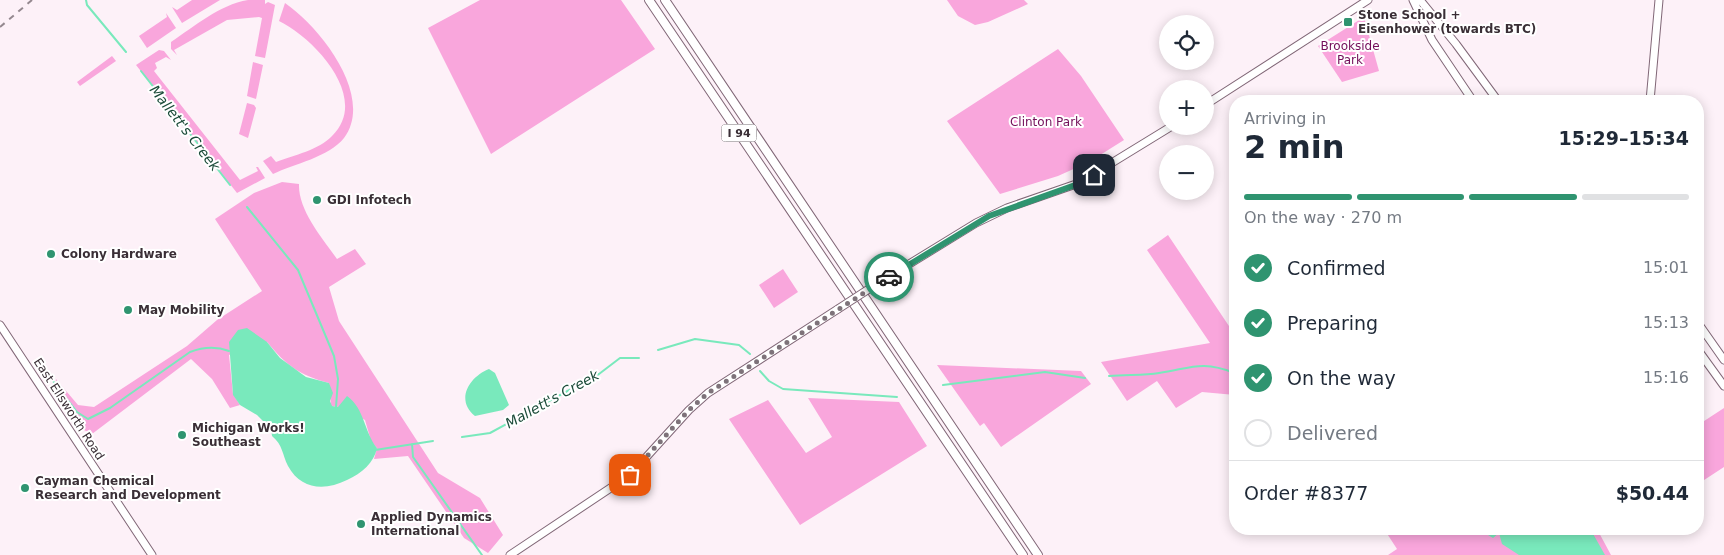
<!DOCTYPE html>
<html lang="en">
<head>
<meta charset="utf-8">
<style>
  :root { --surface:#fff; --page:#f2f2f3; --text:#1f2937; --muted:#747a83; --line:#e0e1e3; --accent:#2f9470 }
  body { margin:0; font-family:"DejaVu Sans",sans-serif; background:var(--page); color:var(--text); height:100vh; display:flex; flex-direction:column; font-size:19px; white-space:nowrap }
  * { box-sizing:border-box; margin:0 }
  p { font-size:16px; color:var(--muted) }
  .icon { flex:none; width:28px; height:28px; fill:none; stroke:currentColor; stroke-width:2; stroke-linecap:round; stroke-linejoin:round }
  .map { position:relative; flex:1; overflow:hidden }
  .side { position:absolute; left:1229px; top:95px; width:475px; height:440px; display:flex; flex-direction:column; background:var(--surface); border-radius:20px; box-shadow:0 2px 12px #0003 }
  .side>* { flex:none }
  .buttons { position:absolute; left:1159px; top:15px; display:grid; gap:10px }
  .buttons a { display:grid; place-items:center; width:55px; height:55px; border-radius:50%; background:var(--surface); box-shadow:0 2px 12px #0003; font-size:25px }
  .pin { position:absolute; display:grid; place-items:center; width:42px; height:42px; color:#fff; margin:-21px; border-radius:10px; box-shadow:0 2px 8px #0006 }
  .courier { position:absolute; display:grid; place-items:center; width:50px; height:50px; margin:-25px; border:4px solid #2f9470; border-radius:50%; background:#fff; color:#222; box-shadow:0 1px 6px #0007 }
  .overview em { font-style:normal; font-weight:700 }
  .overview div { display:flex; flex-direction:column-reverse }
  .overview { display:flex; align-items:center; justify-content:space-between; height:85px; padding:0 15px }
  h1 { font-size:32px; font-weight:700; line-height:38px }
  .bar { display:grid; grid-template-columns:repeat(4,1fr); gap:8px 5px; align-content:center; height:60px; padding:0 15px }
  .bar i { height:6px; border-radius:4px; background:var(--line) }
  .bar .active { background:var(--accent) }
  .bar p { grid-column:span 4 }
  .line { display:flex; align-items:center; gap:12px; padding:0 15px; border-top:1px solid var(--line) }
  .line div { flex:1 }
  ol { padding:0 15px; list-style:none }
  li { display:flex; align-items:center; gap:15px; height:55px }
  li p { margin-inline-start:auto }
  li .icon { padding:5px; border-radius:50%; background:var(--accent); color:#fff; stroke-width:4 }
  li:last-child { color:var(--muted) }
  li i { width:28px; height:28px; border:2px solid var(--line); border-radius:50% }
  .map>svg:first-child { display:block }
  .green { fill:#f9a6dc }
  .water { fill:#79e9bc }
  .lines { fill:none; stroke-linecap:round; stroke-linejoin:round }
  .stream { stroke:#79e9bc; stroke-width:2 }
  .major-casing { stroke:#816777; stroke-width:9 }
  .highway-casing { stroke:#816777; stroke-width:10 }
  .major { stroke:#fff; stroke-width:7 }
  .highway { stroke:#fff; stroke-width:8 }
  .rail { stroke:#94888f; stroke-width:2; stroke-dasharray:6 6; stroke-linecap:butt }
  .major-bridge-casing { stroke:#816777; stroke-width:9; stroke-linecap:butt }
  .major-bridge { stroke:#fff; stroke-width:7 }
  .done { stroke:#7e737a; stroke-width:5; stroke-dasharray:0 9 }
  .route { stroke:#2f9470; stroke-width:6 }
  .poi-dot { fill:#2f9470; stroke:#fff; stroke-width:2 }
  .labels { text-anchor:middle; stroke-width:4; stroke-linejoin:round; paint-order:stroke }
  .shield { fill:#fff; stroke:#756d72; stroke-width:1 }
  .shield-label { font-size:11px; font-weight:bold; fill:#3a2f36 }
  .poi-label { font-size:12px; font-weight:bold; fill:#3a2f36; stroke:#fff; text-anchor:start }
  .park-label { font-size:12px; fill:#730f5a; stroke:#fff }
  .street-label { font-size:12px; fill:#3a2f36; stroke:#fff }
  .water-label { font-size:14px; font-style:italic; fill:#1b4b39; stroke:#fff }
</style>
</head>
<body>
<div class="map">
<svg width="1724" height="555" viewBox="0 0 1724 555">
  <rect width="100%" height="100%" fill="#fdf1f8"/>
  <path class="green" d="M192 0H220L182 23 172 7 177 10Z
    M248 0H265V4L268 2 275 5 265 58 255 56 262 18 259 17 227 20 174 50 177 55 171 49V42C195 26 219 5 248 0Z
    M480 0H621L655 49 491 154 428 28Z
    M947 0H1024L1028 4 988 22 975 25 958 16Z
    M285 3C320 27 375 96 344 138 329 157 294 164 273 174L263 161 271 156 276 162C294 155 319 150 332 136 371 98 314 38 279 21Z
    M166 13 176 28 147 48 139 36 167 17Z
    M1364 17 1379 71 1342 82 1318 46Z
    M1058 49 1081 76 1124 140 1089 162 1058 176 1000 194 947 121Z
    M159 50 164 51 171 60 166 57 155 63 157 68 154 71 240 180 258 171 256 167H258L265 178 237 193 136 65Z
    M112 56 116 61 80 86 77 82Z
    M253 62 263 65 256 99 247 96Z
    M247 103 254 105 256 108 248 138 239 134Z
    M282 182 299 184C298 210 322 238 337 259L355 249 366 264 329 287 339 321 438 473 480 498 503 535 488 553 464 538 408 456 374 459 377 448 371 441 365 420 338 407 331 406 329 383C299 375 287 366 267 342L229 355 233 394 240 405 230 408 212 379 191 359 92 434 78 427 55 389 56 379 78 405 94 407 187 346 217 320 262 291 215 219 254 193Z
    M1168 235 1235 335V395L1202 392 1176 408 1157 381 1127 401 1101 362 1210 343 1147 250Z
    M783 269 798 292 774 308 759 285Z
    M937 365 1081 371 1091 384 1001 447 984 423 980 426Z
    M808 398 899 402 927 446 800 525 729 419 768 400 806 453 832 437Z
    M1724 408V467L1698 484V425Z
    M1384 529H1597L1611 555H1388L1397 549Z"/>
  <path class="water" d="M247 328 267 342 280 358 306 377 329 383 333 393 330 401 332 406 338 407 347 396C365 409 364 432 377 448 374 463 362 473 347 480 325 491 301 490 288 466 282 454 283 445 272 436L271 429 257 415 240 405 233 395 229 342 238 330Z
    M489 369 495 373 509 405 503 410 475 416C455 400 469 377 489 369Z
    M1478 529H1587L1592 532 1605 555H1519L1502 544 1499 533 1493 538Z"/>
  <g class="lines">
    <path class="stream" d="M86 0 87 5 126 52
      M141 71 230 185
      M247 207 298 270 334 356 338 379 336 407
      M658 350 695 339 739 345 750 354
      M760 371 769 381 783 389 897 397
      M49 376 77 412 88 419 110 408 190 352C203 347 216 346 229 351
      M1109 376C1125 374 1143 376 1159 373 1192 368 1201 360 1235 373
      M943 385 1045 372 1085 378
      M462 437 490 433 599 374 620 358H639
      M412 444 413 457 482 555
      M375 450 433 441"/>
    <g class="major-casing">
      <path id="major" d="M1413 0 1432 40 1473 101
        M1420 0 1456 44 1498 101
        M1650 101 1659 0
        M1205 105 1368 0
        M875 285 976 223 1007 208 1079 183 1172 126
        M1698 323 1724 360
        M0 325 152 555
        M1698 350 1724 386
        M510 555 630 475 689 410 708 393 838 309"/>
    </g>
    <g class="highway-casing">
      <path id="highway" d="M649 0 1023 555
        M665 0 1038 555"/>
    </g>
    <use href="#major" class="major"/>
    <use href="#highway" class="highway"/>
    <path class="rail" d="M0 27 32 0"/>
    <g class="major-bridge-casing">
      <path id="major-bridge" d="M838 309 875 285"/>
    </g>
    <use href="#major-bridge" class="major-bridge"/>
  </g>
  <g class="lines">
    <path class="done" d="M630 475 689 410 708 393 889 277"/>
    <path class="route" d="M889 277 989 216 1078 184 1094 175"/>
  </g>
  <g class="poi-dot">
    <rect x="1343" y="17" width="10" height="10" rx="2.5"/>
    <circle cx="317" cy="200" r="5"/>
    <circle cx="51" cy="254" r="5"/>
    <circle cx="128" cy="310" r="5"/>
    <circle cx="182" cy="435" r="5"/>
    <circle cx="25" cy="488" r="5"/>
    <circle cx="361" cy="524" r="5"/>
  </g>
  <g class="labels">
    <rect class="shield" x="721.5" y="124.5" width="35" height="17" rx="4"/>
    <g class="shield-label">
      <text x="739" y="137">I 94</text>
    </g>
    <g class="poi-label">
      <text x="1358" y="19">Stone School +<tspan x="1358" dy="14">Eisenhower (towards BTC)</tspan></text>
      <text x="327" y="204">GDI Infotech</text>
      <text x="61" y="258">Colony Hardware</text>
      <text x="138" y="314">May Mobility</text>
      <text x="192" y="432">Michigan Works!<tspan x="192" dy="14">Southeast</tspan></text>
      <text x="35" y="485">Cayman Chemical<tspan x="35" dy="14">Research and Development</tspan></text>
      <text x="371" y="521">Applied Dynamics<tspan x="371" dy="14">International</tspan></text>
    </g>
    <g class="park-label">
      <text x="1350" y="50">Brookside<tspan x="1350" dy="14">Park</tspan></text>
      <text x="1046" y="126">Clinton Park</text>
    </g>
    <g class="street-label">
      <text transform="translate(69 409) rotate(57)" y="4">East Ellsworth Road</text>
    </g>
    <g class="water-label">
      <text transform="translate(185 128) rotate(52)" y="5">Mallett's Creek</text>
      <text transform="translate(552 399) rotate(-29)" y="5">Mallett's Creek</text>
    </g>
  </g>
</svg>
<div class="buttons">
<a><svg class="icon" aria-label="locate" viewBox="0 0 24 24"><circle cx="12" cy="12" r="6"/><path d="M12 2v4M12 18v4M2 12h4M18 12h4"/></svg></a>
<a>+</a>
<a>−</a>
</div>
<div class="pin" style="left:630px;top:475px;background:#ea580c"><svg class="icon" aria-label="bag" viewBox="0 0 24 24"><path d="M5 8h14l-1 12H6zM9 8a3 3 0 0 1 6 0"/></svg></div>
<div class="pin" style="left:1094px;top:175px;background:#1f2937"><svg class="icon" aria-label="home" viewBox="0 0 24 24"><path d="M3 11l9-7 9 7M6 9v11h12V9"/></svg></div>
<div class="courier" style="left:889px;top:277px"><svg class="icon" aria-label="car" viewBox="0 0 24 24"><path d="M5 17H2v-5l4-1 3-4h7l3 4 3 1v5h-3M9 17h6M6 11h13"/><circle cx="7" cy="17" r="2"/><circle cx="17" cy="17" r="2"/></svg></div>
<section class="side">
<div class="overview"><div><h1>2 min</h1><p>Arriving in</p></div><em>15:29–15:34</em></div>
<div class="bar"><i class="active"></i><i class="active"></i><i class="active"></i><i></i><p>On the way · 270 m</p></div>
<ol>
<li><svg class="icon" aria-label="check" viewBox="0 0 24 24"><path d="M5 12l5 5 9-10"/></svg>Confirmed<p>15:01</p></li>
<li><svg class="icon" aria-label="check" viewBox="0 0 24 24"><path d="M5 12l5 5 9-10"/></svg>Preparing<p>15:13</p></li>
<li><svg class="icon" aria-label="check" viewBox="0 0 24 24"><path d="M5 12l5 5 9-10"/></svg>On the way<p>15:16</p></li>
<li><i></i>Delivered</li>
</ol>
<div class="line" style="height:65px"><div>Order #8377</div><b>$50.44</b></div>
</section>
</div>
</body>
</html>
